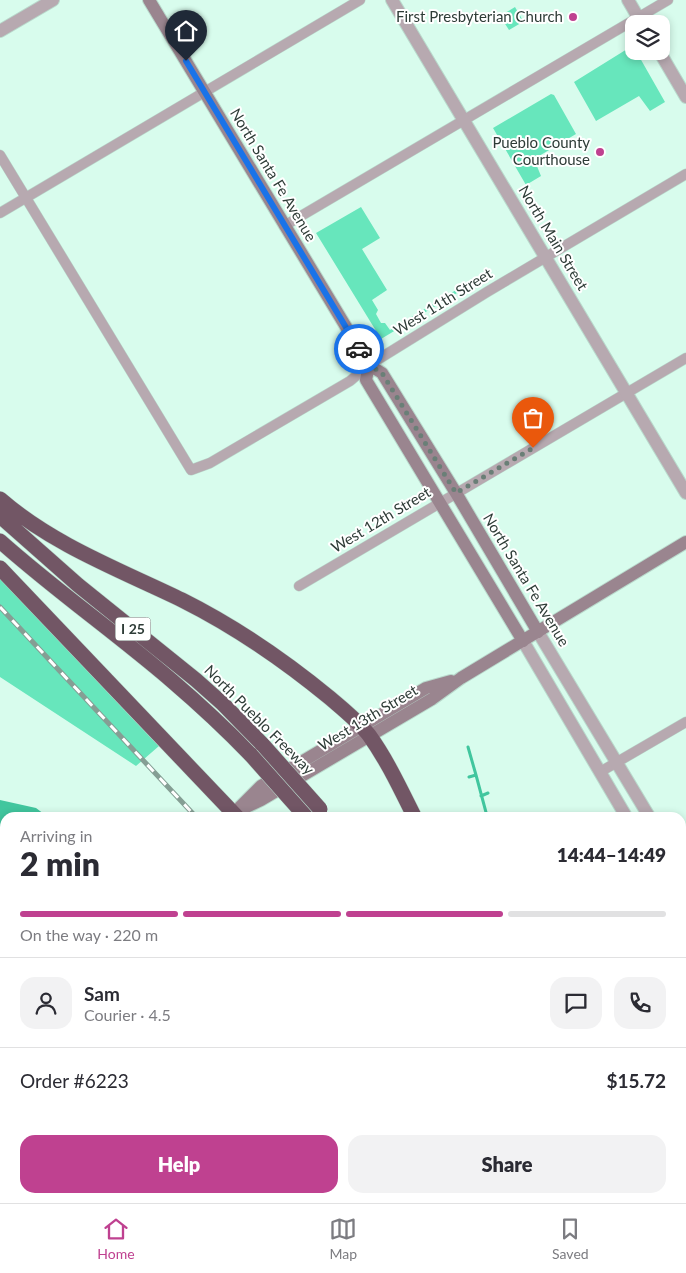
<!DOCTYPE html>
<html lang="en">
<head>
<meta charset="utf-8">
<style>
  :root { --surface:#fff; --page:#f2f2f3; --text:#2b2b33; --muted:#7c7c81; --line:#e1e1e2; --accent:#bf4190 }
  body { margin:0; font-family:Lato,sans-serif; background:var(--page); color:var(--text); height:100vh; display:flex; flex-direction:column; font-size:19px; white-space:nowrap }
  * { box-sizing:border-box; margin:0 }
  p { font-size:16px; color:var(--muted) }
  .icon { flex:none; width:28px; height:28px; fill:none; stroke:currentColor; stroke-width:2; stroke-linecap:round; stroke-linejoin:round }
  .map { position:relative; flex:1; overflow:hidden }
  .side { position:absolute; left:0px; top:812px; width:686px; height:391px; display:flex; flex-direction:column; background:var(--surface); border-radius:15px 15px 0 0; box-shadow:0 2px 8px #0003 }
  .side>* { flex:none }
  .fabs { position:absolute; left:625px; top:15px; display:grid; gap:10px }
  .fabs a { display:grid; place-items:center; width:45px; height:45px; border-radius:10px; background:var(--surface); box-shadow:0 2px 8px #0003; font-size:25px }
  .pin { position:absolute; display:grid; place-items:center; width:42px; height:42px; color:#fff; margin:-51px -21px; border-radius:50% 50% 50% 0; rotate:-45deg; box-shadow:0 0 5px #0007 }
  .pin .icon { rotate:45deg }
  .courier { position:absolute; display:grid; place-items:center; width:50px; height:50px; margin:-25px; border:4px solid #1a73e8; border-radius:50%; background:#fff; color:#222; box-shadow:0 1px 6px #0007 }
  .headline em { font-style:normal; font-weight:800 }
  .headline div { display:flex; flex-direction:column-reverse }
  .headline { display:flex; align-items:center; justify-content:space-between; height:85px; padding:0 20px }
  h1 { font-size:32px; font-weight:800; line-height:38px }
  .bar { display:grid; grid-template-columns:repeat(4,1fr); gap:8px 5px; align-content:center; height:60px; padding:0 20px }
  .bar i { height:6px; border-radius:4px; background:var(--line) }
  .bar .active { background:var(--accent) }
  .bar p { grid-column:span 4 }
  .line { display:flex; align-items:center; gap:12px; padding:0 20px; border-top:1px solid var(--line) }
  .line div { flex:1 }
  .round { display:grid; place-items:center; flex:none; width:52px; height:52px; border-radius:15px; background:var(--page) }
  .cta { display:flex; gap:10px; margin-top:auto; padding:10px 20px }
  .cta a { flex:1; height:58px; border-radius:15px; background:var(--accent); color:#fff; font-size:20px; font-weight:800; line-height:58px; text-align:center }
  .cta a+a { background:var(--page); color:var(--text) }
  .menu { display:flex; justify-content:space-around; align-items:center; height:70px; border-top:1px solid var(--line); background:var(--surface); font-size:14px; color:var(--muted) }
  .menu a { display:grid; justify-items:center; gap:2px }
  .menu .active { color:var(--accent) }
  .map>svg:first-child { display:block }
  .green { fill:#67e6bc }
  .water { fill:#41c69e }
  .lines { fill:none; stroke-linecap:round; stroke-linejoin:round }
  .stream { stroke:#41c69e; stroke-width:3 }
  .minor-casing { stroke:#b9d9cc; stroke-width:11 }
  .tertiary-casing { stroke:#b9d9cc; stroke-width:14 }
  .secondary-casing { stroke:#b9d9cc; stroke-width:14 }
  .motorway-casing { stroke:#b9d9cc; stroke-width:16 }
  .minor { stroke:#b7a9b0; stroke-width:10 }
  .tertiary { stroke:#b7a9b0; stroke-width:12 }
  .secondary { stroke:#9a858f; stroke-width:12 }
  .motorway { stroke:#725665; stroke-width:15 }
  .rail-casing { stroke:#859e94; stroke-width:5 }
  .rail { stroke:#fff; stroke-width:3; stroke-dasharray:9; stroke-linecap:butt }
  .motorway-bridge-casing { stroke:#b9d9cc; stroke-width:16; stroke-linecap:butt }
  .motorway-bridge { stroke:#725665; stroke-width:15 }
  .done { stroke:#6a7f77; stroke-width:5; stroke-dasharray:0 9 }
  .route { stroke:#1a73e8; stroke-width:6 }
  .poi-dot { fill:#bf4190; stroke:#fff; stroke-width:2 }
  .labels { text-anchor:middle; stroke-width:4; stroke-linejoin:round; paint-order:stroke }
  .shield { fill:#fff; stroke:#6d7673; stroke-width:1 }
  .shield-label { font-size:14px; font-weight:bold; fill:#2e3c37 }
  .poi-label { font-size:15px; fill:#2e3c37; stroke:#fff; text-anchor:end }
  .street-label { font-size:15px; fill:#2e3c37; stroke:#fff }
</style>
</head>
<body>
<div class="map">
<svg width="686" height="1203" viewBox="0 0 686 1203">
  <rect width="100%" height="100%" fill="#d8fced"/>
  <path class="green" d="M515 7 522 19 521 23 509 30 500 16Z
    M632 46 634 51H636L665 102 650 111 639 96 596 121 574 82Z
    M551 94 554 95 576 134 534 159 541 176 526 185 493 128Z
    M361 207 380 238 362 249 387 290 372 300 378 310 376 314 381 323H385L390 330 456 290 457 293 381 339 316 233Z
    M0 578 159 746 136 766 0 677Z
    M686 918V1203H570L568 1199H681V920Z
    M0 1029 5 1031V1199H170V1203H0Z
    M384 1199H484L487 1203H385Z"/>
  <path class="water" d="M0 800 36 808 48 817 5 818V831L0 829Z
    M681 1180 686 1184V1203H586L584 1199H681Z
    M300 1199H384L385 1203H303Z"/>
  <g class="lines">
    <path class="stream" d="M468 747 476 775
      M469 777 476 775 487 816
      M481 796 488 793"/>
    <g class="minor-casing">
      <path id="minor" d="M0 155 191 470 210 463 350 381 369 365 487 292 686 174
        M0 213 360 0
        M284 226 668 0
        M299 586 686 358
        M600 772 686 722"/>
    </g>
    <g class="tertiary-casing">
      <path id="tertiary" d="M392 0 686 493
        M628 0 642 24
        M0 31 53 0
        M659 51 686 97
        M538 632 650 818
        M523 641 627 818
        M681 872 686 880
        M681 906 686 903"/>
    </g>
    <g class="secondary-casing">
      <path id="secondary" d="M149 0 369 365 382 373 456 493 538 632
        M369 365 366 380 523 641
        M240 807 261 786 426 688 451 681
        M234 813 261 800 432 699 461 678 686 542"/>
    </g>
    <g class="motorway-casing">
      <path id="motorway" d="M0 499C53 545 120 570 182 600 234 626 285 661 330 698 344 710 358 721 369 735 387 760 401 790 415 818
        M0 516 78 585 196 680 223 704 263 745
        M0 541C55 590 115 632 171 680 199 704 226 729 251 755
        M0 568 238 818
        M535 1199 537 1203
        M553 1199 556 1203"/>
    </g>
    <use href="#minor" class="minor"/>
    <use href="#tertiary" class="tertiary"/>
    <use href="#secondary" class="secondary"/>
    <use href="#motorway" class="motorway"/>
    <g class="rail-casing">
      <path id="rail" d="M0 607 197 818
        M494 1199 496 1203"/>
    </g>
    <use href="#rail" class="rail"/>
    <g class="motorway-bridge-casing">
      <path id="motorway-bridge" d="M263 745 320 809
        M251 755 307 818"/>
    </g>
    <use href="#motorway-bridge" class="motorway-bridge"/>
  </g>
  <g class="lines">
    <path class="done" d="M359 349 369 365 382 373 456 493 533 448"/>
    <path class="route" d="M186 61 359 349"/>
  </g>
  <g class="poi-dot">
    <circle cx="573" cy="17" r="5"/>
    <circle cx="600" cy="152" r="5"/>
  </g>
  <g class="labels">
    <rect class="shield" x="115.5" y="617.5" width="35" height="23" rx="4"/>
    <g class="shield-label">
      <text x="133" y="634">I 25</text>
    </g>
    <g class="poi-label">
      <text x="563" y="22">First Presbyterian Church</text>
      <text x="590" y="148">Pueblo County<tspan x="590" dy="17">Courthouse</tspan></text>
    </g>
    <g class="street-label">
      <text transform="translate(273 175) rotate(59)" y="5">North Santa Fe Avenue</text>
      <text transform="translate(553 238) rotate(59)" y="5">North Main Street</text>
      <text transform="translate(443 302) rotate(-32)" y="5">West 11th Street</text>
      <text transform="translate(381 520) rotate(-31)" y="5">West 12th Street</text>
      <text transform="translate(526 580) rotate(59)" y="5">North Santa Fe Avenue</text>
      <text transform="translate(368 718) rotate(-31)" y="5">West 13th Street</text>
      <text transform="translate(259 720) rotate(45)" y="5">North Pueblo Freeway</text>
    </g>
  </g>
</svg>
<div class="fabs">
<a><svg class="icon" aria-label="layers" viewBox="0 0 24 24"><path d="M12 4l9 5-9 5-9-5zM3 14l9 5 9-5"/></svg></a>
</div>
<div class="pin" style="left:533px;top:448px;background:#ea580c"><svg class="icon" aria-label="bag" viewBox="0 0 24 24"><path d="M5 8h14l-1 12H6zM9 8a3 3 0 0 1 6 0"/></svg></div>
<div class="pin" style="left:186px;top:61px;background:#1f2937"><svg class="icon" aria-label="home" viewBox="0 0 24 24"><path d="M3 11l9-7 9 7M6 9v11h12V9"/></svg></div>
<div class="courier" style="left:359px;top:349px"><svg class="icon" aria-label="car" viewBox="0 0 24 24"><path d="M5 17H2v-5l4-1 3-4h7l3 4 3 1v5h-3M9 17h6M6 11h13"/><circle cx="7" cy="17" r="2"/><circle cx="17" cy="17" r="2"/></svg></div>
<section class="side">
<div class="headline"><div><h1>2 min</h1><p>Arriving in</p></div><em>14:44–14:49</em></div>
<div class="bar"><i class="active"></i><i class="active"></i><i class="active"></i><i></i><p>On the way · 220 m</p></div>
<div class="line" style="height:90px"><a class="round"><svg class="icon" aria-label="person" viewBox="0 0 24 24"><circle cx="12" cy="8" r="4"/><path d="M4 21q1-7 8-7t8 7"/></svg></a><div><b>Sam</b><p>Courier · 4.5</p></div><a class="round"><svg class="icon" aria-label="chat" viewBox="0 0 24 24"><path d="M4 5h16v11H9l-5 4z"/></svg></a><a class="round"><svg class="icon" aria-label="phone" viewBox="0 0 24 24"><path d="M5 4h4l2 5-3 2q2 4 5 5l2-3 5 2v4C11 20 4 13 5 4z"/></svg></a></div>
<div class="line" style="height:65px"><div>Order #6223</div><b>$15.72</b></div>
<div class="cta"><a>Help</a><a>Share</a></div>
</section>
</div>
<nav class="menu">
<a class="active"><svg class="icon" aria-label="home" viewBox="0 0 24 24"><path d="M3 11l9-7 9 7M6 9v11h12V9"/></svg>Home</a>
<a><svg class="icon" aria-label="map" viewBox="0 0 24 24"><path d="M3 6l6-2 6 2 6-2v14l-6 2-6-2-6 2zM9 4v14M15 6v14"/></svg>Map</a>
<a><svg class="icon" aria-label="saved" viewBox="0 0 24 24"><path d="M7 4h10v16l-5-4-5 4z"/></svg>Saved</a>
</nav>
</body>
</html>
